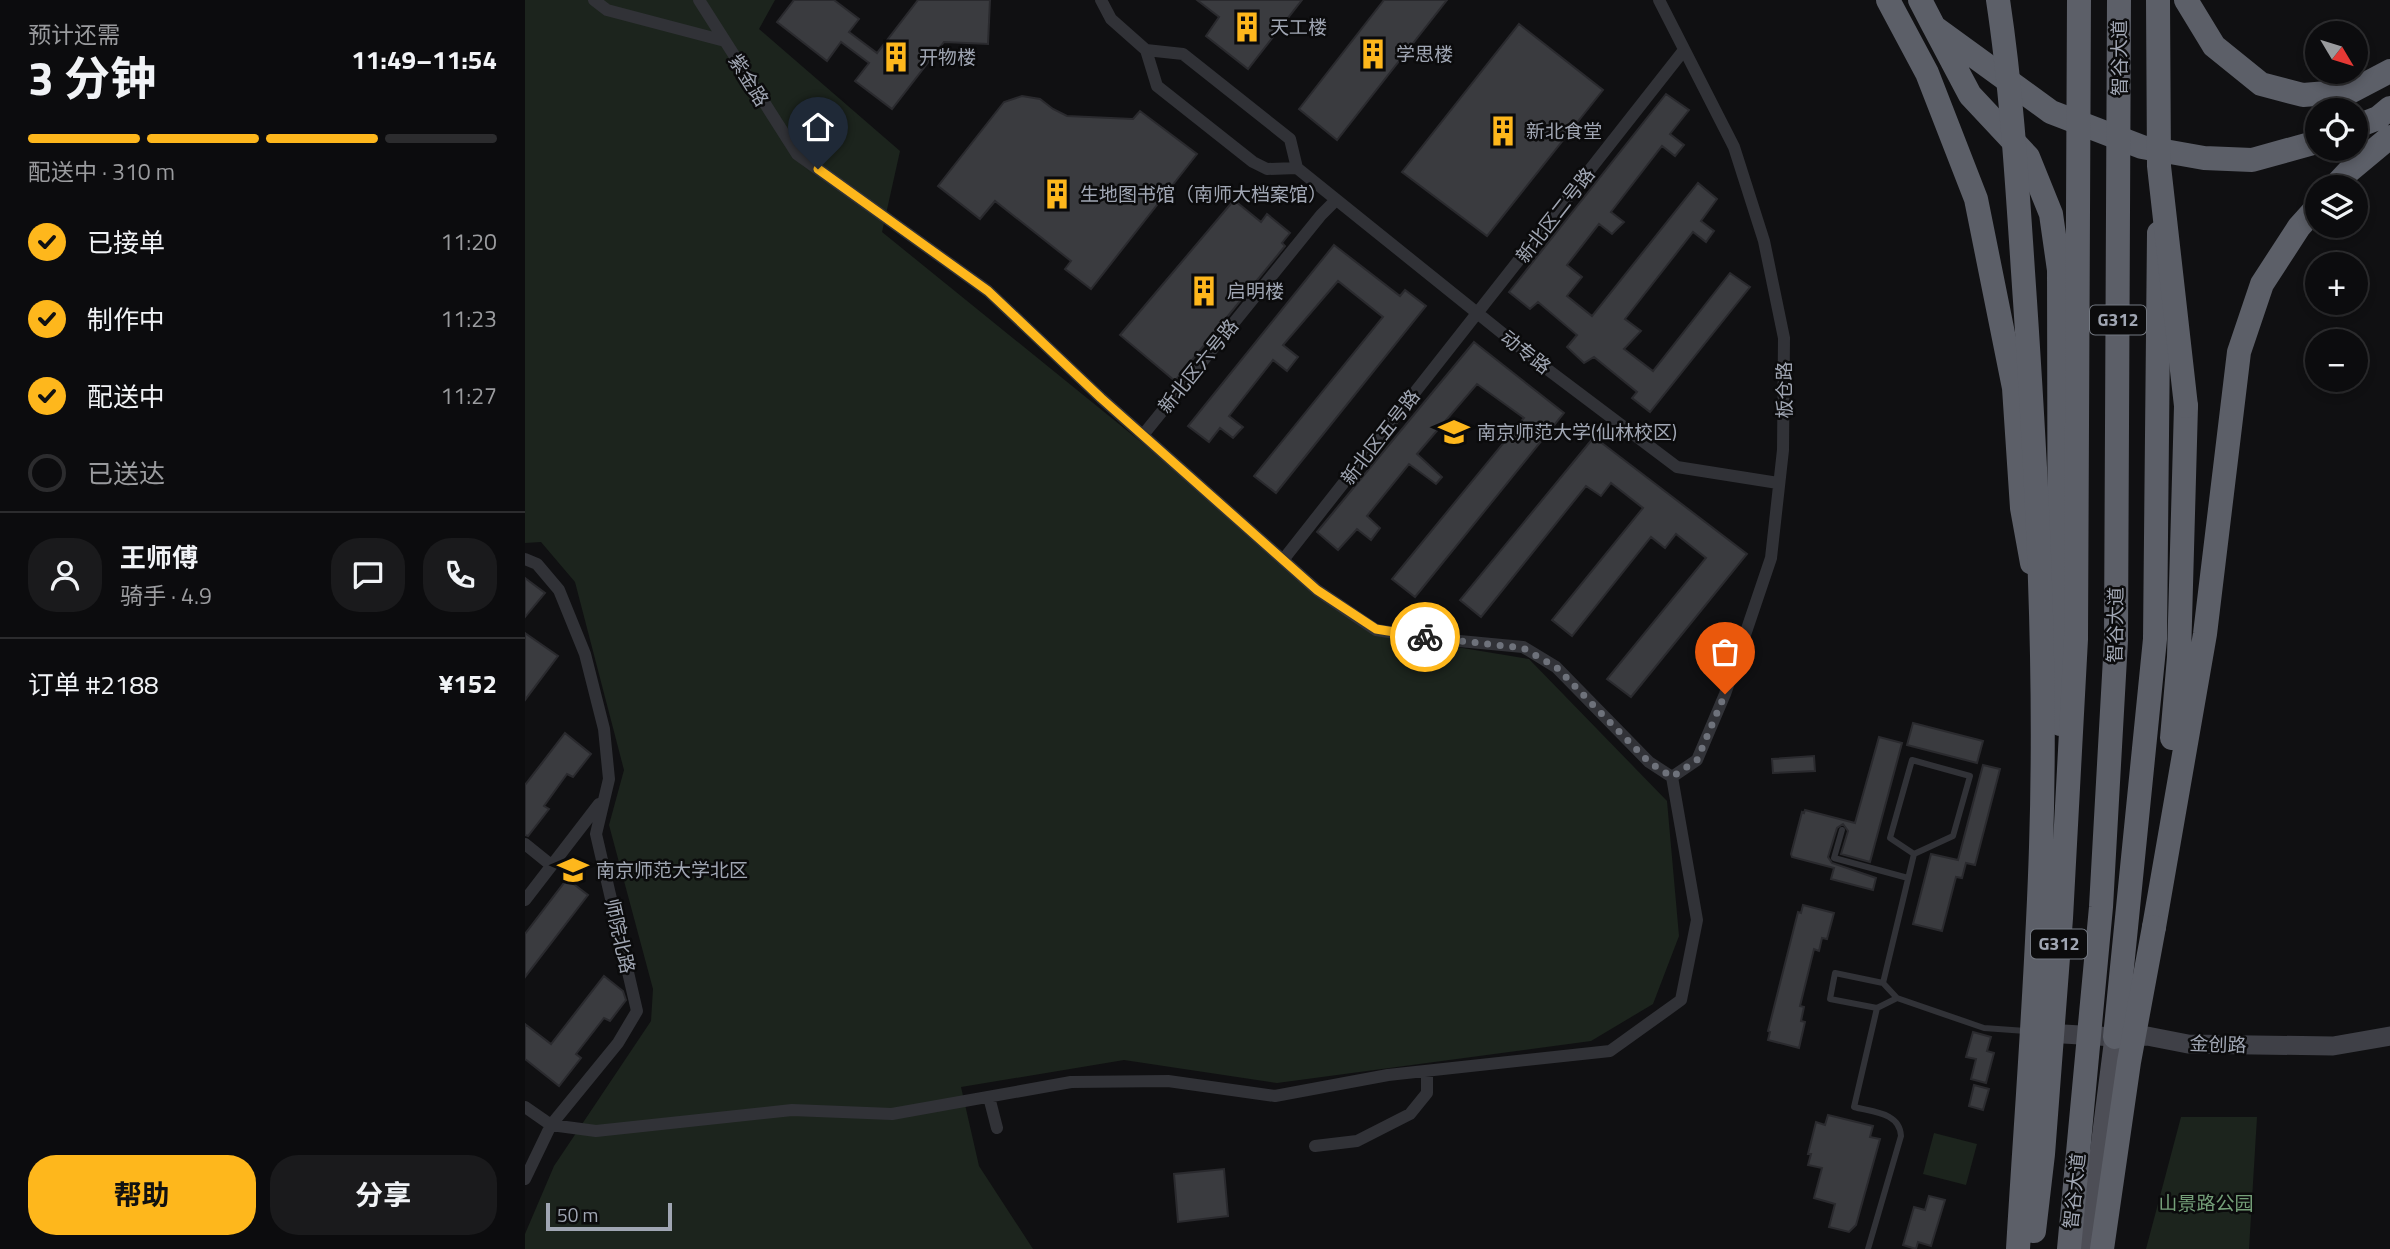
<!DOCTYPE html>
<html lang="zh">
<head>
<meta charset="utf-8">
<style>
  :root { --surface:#0c0c0e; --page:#1a1a1c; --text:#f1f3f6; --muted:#9a9b9e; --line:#2c2c2e; --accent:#feb71c }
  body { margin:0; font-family:"Titillium Web","Noto Sans SC",sans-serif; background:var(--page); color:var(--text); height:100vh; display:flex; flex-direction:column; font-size:26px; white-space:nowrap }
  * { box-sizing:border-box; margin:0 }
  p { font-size:23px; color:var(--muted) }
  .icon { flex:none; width:38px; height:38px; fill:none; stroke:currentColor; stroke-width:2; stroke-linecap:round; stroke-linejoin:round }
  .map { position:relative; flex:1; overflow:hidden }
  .drawer { display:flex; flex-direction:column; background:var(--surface); width:525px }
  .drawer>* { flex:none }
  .needle { width:46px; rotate:128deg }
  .buttons { position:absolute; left:1780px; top:21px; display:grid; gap:14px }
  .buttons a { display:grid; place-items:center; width:63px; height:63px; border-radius:50%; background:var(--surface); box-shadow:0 4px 10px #0003,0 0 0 2px var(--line); font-size:35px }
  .scale { position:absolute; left:21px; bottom:18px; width:126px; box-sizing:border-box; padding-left:7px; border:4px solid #a0a6b3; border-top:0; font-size:19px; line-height:24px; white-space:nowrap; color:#a0a6b3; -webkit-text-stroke:5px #0b0b0c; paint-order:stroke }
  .pin { position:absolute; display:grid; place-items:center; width:60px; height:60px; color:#fff; margin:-72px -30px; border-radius:50% 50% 50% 0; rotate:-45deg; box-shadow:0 0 7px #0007 }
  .pin .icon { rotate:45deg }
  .courier { position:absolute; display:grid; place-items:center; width:70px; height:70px; margin:-35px; border:5px solid #feb71c; border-radius:50%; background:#fff; color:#222; box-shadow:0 2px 9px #0007 }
  .summary em { font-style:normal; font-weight:700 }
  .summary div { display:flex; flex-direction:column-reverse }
  .summary { display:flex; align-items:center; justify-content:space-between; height:119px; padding:0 28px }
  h1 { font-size:46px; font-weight:700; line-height:52px }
  .bar { display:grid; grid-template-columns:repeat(4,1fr); gap:10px 7px; align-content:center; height:84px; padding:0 28px }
  .bar i { height:9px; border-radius:5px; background:var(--line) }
  .bar .selected { background:var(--accent) }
  .bar p { grid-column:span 4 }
  .line { display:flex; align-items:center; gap:18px; padding:0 28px; border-top:2px solid var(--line) }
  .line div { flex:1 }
  .round { display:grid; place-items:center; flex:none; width:74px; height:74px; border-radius:28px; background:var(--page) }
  ol { padding:0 28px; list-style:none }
  li { display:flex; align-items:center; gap:21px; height:77px }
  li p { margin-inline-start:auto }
  li .icon { padding:7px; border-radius:50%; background:var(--accent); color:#111; stroke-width:4 }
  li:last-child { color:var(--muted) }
  li i { width:38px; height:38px; border:4px solid var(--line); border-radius:50% }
  .primary-button { display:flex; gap:14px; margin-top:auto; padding:14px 28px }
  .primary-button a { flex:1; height:80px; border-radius:28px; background:var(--accent); color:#111; font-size:28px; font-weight:700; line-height:80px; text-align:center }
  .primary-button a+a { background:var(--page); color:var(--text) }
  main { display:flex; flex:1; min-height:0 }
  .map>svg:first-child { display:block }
  .green { fill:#1c241d }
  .building { fill:#3a3b3f; stroke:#2a2a2e; stroke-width:2 }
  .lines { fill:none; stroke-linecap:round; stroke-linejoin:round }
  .lane { stroke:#313237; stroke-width:6 }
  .street { stroke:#313237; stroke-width:12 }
  .secondary { stroke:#3f4047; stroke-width:19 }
  .primary { stroke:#4d4e56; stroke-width:21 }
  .highway { stroke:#5c5f68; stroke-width:24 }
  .highway-bridge { stroke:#5c5f68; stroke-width:24 }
  .done { stroke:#6e727b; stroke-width:7; stroke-dasharray:0 12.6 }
  .route { stroke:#feb71c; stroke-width:9 }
  .labels { text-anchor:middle; stroke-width:5; stroke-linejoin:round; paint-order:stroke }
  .shield { fill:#0b0b0c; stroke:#737881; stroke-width:2 }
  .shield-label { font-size:18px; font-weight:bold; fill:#a0a6b3 }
  .poi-label { font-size:19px; fill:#a0a6b3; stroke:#0b0b0c; text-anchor:start }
  .street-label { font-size:19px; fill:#a0a6b3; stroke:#0b0b0c }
  .park-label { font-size:19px; fill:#75a079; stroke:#0b0b0c }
</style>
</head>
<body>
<main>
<section class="drawer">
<div class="summary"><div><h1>3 分钟</h1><p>预计还需</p></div><em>11:49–11:54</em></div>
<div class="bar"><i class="selected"></i><i class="selected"></i><i class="selected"></i><i></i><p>配送中 · 310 m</p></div>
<ol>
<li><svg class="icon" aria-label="check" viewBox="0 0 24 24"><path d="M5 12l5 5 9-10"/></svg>已接单<p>11:20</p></li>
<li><svg class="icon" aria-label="check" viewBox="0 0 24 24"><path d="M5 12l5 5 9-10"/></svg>制作中<p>11:23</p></li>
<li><svg class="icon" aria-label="check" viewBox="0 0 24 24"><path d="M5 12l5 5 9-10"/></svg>配送中<p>11:27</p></li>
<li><i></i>已送达</li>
</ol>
<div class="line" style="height:126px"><a class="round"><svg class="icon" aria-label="person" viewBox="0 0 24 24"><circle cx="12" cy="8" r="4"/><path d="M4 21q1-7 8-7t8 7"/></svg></a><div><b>王师傅</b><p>骑手 · 4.9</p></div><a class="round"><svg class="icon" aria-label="chat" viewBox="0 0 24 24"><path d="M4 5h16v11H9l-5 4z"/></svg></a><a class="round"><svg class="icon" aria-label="phone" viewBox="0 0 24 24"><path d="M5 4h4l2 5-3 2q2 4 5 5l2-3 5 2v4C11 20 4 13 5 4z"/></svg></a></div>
<div class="line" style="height:91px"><div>订单 #2188</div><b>¥152</b></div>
<div class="primary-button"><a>帮助</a><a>分享</a></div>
</section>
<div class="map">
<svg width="1865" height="1249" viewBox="0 0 1865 1249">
  <rect width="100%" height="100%" fill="#101012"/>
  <path class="green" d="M0 0H250L234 29 375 151 357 232 853 634 1004 659 1142 801 1154 936 1128 1004 1066 1041 752 1083 599 1060 436 1087 454 1166 508 1249H0V1234L29 1166 126 1021 128 989 84 825 99 770 50 582 16 542 0 543Z
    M1656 1117H1732L1724 1249H1621Z
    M1409 1133 1452 1144 1441 1185 1398 1174Z"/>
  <path class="building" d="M269 0H309L334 19 324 32 352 53 393 0H465L463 44 419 42 367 109 330 81 344 63 316 42 302 61 252 22Z
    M672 0H777L723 69 681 36 694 17Z
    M859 0H922L812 140 774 109Z
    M994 24 1078 90 962 236 877 172Z
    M1141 94 1164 110 1145 134 1159 145 1150 156 1137 146 1086 212 1099 222 1087 234 1074 224 1042 265 1057 277 1042 296 1067 316 1173 183 1192 199 1176 221 1189 231 1181 242 1168 232 1100 319 1116 331 1099 349 1128 371 1205 273 1225 287 1125 412 1107 398 1112 392 1069 357 1059 363 1042 347 1052 335 1013 302 1005 309 984 292Z
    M497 96 515 99 528 109 542 116 608 119 615 111 672 154 566 289 540 269 546 261 470 201 455 219 413 186 479 102Z
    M709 200 736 222 742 214 765 233 757 243 760 246 650 381 595 335Z
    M809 245 875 296 880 290 901 306 751 493 729 476 858 317 813 281 758 345 773 357 762 371 748 360 704 416 718 427 708 438 695 428 684 442 663 426Z
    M949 342 1039 413 890 597 867 579 999 418 952 384 892 454 917 477 911 484 884 464 842 516 855 528 846 540 832 529 813 550 792 532Z
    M1069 437 1222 554 1106 697 1082 679 1181 558 1151 534 1140 548 1126 537 1047 636 1027 620 1118 508 1086 483 1076 496 1061 486 956 617 935 600Z
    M0 578 20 593 0 617Z
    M0 633 33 656 0 700Z
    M1388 723 1458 741 1452 763 1382 745Z
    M40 733 66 754 48 777 42 774 19 806 24 809 3 836 0 835V785Z
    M1354 737 1377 743 1345 862 1316 854 1323 831 1318 824 1312 828 1303 857 1307 863 1351 878 1348 890 1306 879 1309 868 1267 857 1266 854 1277 812 1279 813 1280 810 1330 823Z
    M1289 756 1290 771 1248 773 1247 759Z
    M1458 765 1475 769 1450 865 1441 863 1437 878 1431 877 1417 931 1388 924 1406 854 1433 860Z
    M42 879 63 895 0 977V934Z
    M1278 905 1309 913 1302 939 1297 938 1294 951 1289 949 1275 1006 1279 1007 1276 1021 1280 1022 1274 1048 1243 1040 1245 1032 1243 1031 1273 912 1276 913Z
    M79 976 98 991 101 1000 85 1021 79 1018 51 1054 56 1058 34 1086 0 1059V1024L26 1044Z
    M1448 1032 1466 1037 1462 1051 1469 1053 1461 1083 1446 1079 1451 1059 1441 1057Z
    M1449 1085 1464 1089 1458 1110 1444 1106Z
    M1303 1115 1348 1126 1345 1137 1355 1139 1331 1225 1324 1232 1304 1227 1310 1204 1289 1198 1297 1168 1283 1165 1286 1154H1283L1291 1122 1300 1125Z
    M699 1169 703 1216 653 1222 649 1174Z
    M1404 1196 1420 1200 1406 1246 1393 1242 1391 1249 1378 1245 1389 1207 1400 1210Z"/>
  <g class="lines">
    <path class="lane" d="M1317 830 1309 858 1383 878
      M1358 983 1389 854 1428 836 1445 776 1387 760 1365 838 1389 854
      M1372 998 1352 1008 1305 999 1310 973 1358 983 1372 998 1459 1028 1501 1031
      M1343 1249 1376 1136C1375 1112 1347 1112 1329 1107L1352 1008"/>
    <path class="street" d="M69 0 82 10 200 41
      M174 0 272 154 463 291 576 398 792 590 851 630 903 638 998 647 1031 667 1124 762 1147 777
      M576 0 586 19 621 50
      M1134 0 1209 147 1239 241 1259 338 1258 450 1246 558 1200 694 1172 760 1147 777
      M621 50 632 86 728 162 742 169 772 168
      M621 50 658 54 765 139 772 168
      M772 168 1018 366 1152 467 1253 483
      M618 435 796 215 810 201
      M0 559 12 564 34 590 60 654 79 729 84 779 71 834 112 1011 93 1043 26 1125 0 1179
      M758 560 1159 50
      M0 844 26 865
      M0 900 74 804
      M464 1097 472 1128
      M0 1107 26 1125 71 1131 267 1110 367 1114 546 1082 643 1081 750 1096 863 1075 1085 1051 1156 1000 1172 920 1147 777
      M790 1146 832 1141 885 1114 902 1093V1071"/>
    <path class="secondary" d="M1521 1033 1590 1037 1622 1036 1663 1044 1808 1046 1865 1036"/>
    <path class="primary" d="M1563 1249 1590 1037"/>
    <path class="highway" d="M1363 0 1402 73 1451 199 1489 388 1497 508 1507 563
      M1395 0 1409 27 1526 112 1617 147 1679 158 1727 160 1792 142
      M1661 0 1689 46 1736 84 1778 95 1827 91 1865 71
      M1409 27 1445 95 1503 157 1526 214 1534 270 1535 724
      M1830 127 1853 118 1865 108
      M1809 187 1824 171 1865 137
      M1647 738 1654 657 1661 406
      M1629 927 1680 634 1714 352 1737 284 1774 227 1792 207
      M1590 1037 1630 639 1634 233"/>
    <path class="highway-bridge" d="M1473 0C1488 99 1493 200 1500 301 1512 482 1522 665 1516 847 1512 981 1501 1115 1493 1249
      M1633 0 1634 166 1661 406
      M1509 1231 1518 1154 1536 918 1551 639 1554 0
      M1544 1249 1576 907 1591 640 1594 0
      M1577 1249 1604 1062 1629 927"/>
  </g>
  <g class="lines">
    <path class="done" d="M900 637 998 648 1031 667 1124 762 1147 777 1172 760 1200 694"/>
    <path class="route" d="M293 169 463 291 576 398 792 590 851 629 900 637"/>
  </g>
  <defs>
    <g id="building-bare" transform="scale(2.415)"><path d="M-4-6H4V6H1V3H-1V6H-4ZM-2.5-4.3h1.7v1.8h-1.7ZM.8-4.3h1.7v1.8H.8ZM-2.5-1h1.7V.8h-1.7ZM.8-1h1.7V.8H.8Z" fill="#feb71c" stroke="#0b0b0c" stroke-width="2.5" paint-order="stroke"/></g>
    <g id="university-bare" transform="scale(2.415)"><path d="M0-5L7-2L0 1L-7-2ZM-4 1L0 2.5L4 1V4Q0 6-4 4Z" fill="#feb71c" stroke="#0b0b0c" stroke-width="2.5" paint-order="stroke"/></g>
  </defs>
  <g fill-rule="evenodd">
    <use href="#building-bare" x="722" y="27"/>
    <use href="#building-bare" x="848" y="54"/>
    <use href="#building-bare" x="371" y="57"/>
    <use href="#building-bare" x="978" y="131"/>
    <use href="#building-bare" x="532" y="194"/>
    <use href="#building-bare" x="679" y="291"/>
    <use href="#university-bare" x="929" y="432"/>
    <use href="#university-bare" x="48" y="870"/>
  </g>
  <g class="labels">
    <g class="shield">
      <rect x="1565" y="305.5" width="56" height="29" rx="5"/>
      <rect x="1506" y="929.5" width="56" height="29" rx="5"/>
    </g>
    <g class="shield-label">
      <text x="1593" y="326">G312</text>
      <text x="1534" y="950">G312</text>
    </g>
    <g class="poi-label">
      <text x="745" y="34">天工楼</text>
      <text x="871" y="61">学思楼</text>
      <text x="394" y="64">开物楼</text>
      <text x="1001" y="138">新北食堂</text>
      <text x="555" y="201">生地图书馆（南师大档案馆）</text>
      <text x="702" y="298">启明楼</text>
      <text x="952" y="439">南京师范大学(仙林校区)</text>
      <text x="71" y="877">南京师范大学北区</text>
    </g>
    <g class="street-label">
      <text transform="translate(1594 58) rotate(-90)" y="7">智谷大道</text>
      <text transform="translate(224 80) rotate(58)" y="7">紫金路</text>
      <text transform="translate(1030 215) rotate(-52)" y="7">新北区二号路</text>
      <text transform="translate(1001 352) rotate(38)" y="7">动专路</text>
      <text transform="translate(673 366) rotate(-51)" y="7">新北区六号路</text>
      <text transform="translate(1259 390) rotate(-90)" y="7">板仓路</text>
      <text transform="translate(855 437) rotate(-52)" y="7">新北区五号路</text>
      <text transform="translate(1590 625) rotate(-89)" y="7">智谷大道</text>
      <text transform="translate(95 936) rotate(77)" y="7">师院北路</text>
      <text transform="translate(1693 1044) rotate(2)" y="7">金创路</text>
      <text transform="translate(1549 1191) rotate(-84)" y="7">智谷大道</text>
    </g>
    <g class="park-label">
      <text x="1681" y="1210">山景路公园</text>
    </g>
  </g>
</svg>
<div class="buttons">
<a><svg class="needle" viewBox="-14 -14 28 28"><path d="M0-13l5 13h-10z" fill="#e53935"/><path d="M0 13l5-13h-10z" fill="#9a9b9e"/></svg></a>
<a><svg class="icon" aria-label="locate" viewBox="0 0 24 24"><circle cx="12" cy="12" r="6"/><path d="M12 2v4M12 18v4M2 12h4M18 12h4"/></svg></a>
<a><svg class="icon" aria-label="layers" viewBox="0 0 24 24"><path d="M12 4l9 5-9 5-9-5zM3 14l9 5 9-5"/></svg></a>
<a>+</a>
<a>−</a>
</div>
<div class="scale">50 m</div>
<div class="pin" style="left:1200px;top:694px;background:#ea580c"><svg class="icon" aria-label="bag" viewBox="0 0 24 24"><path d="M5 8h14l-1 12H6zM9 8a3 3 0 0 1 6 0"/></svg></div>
<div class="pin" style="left:293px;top:169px;background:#1f2937"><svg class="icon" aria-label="home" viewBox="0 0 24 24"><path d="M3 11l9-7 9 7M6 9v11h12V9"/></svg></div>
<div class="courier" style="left:900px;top:637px"><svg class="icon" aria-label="bike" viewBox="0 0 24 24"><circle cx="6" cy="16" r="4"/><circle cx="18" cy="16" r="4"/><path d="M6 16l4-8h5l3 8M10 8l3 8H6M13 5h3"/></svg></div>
</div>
</main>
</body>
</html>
